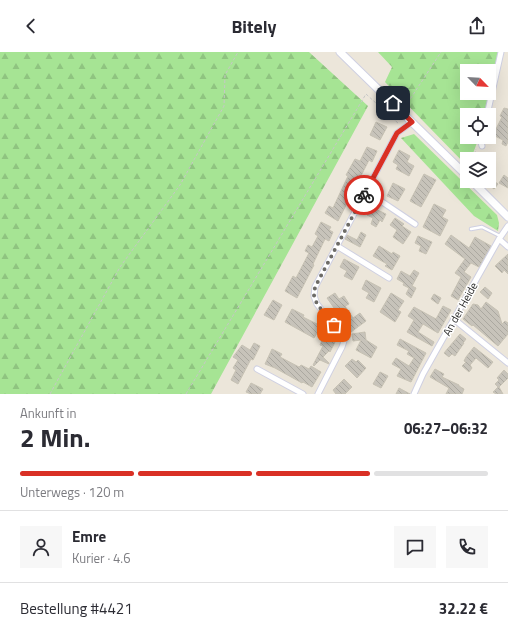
<!DOCTYPE html>
<html lang="de">
<head>
<meta charset="utf-8">
<style>
  :root { --surface:#fff; --page:#f7f7f7; --text:#2b2b33; --muted:#7c7c81; --line:#e1e1e2; --accent:#d93025 }
  body { margin:0; font-family:"Titillium Web",sans-serif; background:var(--page); color:var(--text); height:100vh; display:flex; flex-direction:column; font-size:15px; white-space:nowrap }
  * { box-sizing:border-box; margin:0 }
  p { font-size:13px; color:var(--muted) }
  .icon { flex:none; width:22px; height:22px; fill:none; stroke:currentColor; stroke-width:2; stroke-linecap:round; stroke-linejoin:round }
  .map { position:relative; height:342px; overflow:hidden }
  .sheet { display:flex; flex-direction:column; background:var(--surface); flex:1 }
  .sheet>* { flex:none }
  .needle { width:26px; rotate:115deg }
  .controls { position:absolute; left:460px; top:12px; display:grid; gap:8px }
  .controls a { display:grid; place-items:center; width:36px; height:36px; border-radius:0px; background:var(--surface); box-shadow:0 4px 16px #0002; font-size:20px }
  .pin { position:absolute; display:grid; place-items:center; width:34px; height:34px; color:#fff; margin:-17px; border-radius:8px; box-shadow:0 2px 6px #0006 }
  .courier { position:absolute; display:grid; place-items:center; width:40px; height:40px; margin:-20px; border:3px solid #d93025; border-radius:50%; background:#fff; color:#222; box-shadow:0 1px 5px #0007 }
  .headline em { font-style:normal; font-weight:700 }
  .headline div { display:flex; flex-direction:column-reverse }
  .headline { display:flex; align-items:center; justify-content:space-between; height:68px; padding:0 20px }
  h1 { font-size:26px; font-weight:700; line-height:30px }
  .bar { display:grid; grid-template-columns:repeat(4,1fr); gap:6px 4px; align-content:center; height:48px; padding:0 20px }
  .bar i { height:5px; border-radius:3px; background:var(--line) }
  .bar .active { background:var(--accent) }
  .bar p { grid-column:span 4 }
  .line { display:flex; align-items:center; gap:10px; padding:0 20px; border-top:1px solid var(--line) }
  .line div { flex:1 }
  .round { display:grid; place-items:center; flex:none; width:42px; height:42px; border-radius:0px; background:var(--page) }
  header { display:flex; justify-content:space-between; align-items:center; height:52px; padding:0 20px; background:var(--surface); font-size:18px; font-weight:700 }
  .map>svg:first-child { display:block }
  .forest { fill:url(#forest-firs); fill-rule:evenodd }
  .building { fill:url(#building-back-hatch); stroke:#c7c2b4 }
  .lines { fill:none; stroke-linecap:round; stroke-linejoin:round }
  .service-casing { stroke:#cfd0e2; stroke-width:4.5 }
  .minor-casing { stroke:#cfd0e2; stroke-width:7 }
  .secondary-casing { stroke:#cfd0e2; stroke-width:9 }
  .path { stroke:#c7c7c7; stroke-width:1; stroke-dasharray:3 2; stroke-linecap:butt }
  .service { stroke:#fff; stroke-width:2.5 }
  .minor { stroke:#fff; stroke-width:5 }
  .secondary { stroke:#fff; stroke-width:7 }
  .done { stroke:#6d6b67; stroke-width:4; stroke-dasharray:0 7.2 }
  .route { stroke:#d93025; stroke-width:5 }
  .labels { text-anchor:middle; stroke-width:3; stroke-linejoin:round; paint-order:stroke }
  .street-label { font-size:11px; fill:#292929; stroke:#fff }
</style>
</head>
<body>
<header><svg class="icon" aria-label="back" viewBox="0 0 24 24"><path d="M15 5l-7 7 7 7"/></svg>Bitely<svg class="icon" aria-label="share" viewBox="0 0 24 24"><path d="M12 15V3M7 8l5-5 5 5M5 13v7h14v-7"/></svg></header>
<div class="map">
<svg width="508" height="342" viewBox="0 0 508 342">
  <defs>
    <pattern id="forest-firs" width="22" height="20" patternUnits="userSpaceOnUse"><rect width="22" height="20" fill="#a6e494"/><path d="M5 1l3.5 6h-7zM16 11l3.5 6h-7z" fill="#8fc480"/></pattern>
    <pattern id="building-back-hatch" width="6" height="6" patternUnits="userSpaceOnUse"><rect width="6" height="6" fill="#c7c3ba"/><path d="M-1 5l2 2M0 0l6 6M5-1l2 2" fill="none" stroke="#aba8a0"/></pattern>
  </defs>
  <rect width="100%" height="100%" fill="#ece6da"/>
  <path class="forest" d="M0 0H309L368 54 211 342H0Z
    M378 0H499L485 63H467V85H479L471 107H467V114L385 30 392 15ZM467 19H489V41H467Z
    M414 82 497 163 499 171 498 179 474 164 401 86Z"/>
  <path class="building" d="M504 56 508 57V90L506 94 502 92 503 88 493 83 502 65 500 64Z
    M376 70 387 75 380 88 370 83Z
    M367 95 377 99 372 110 369 108 338 169 325 161 329 154 333 156 348 124 346 123 355 107 360 109Z
    M399 98 410 104 407 110 414 114 409 124 396 117 398 113 393 110Z
    M424 122 436 128 421 155 410 149Z
    M504 123 508 126V136L499 131Z
    M492 128 498 132 494 137 489 133Z
    M393 131 405 137 398 149 387 144Z
    M434 152 446 158 442 165 448 168 440 184 423 175Z
    M371 155 386 162 382 170 380 168 376 175 371 172 373 166 367 163Z
    M395 166 404 172 402 174 411 180 403 192 393 185 397 178 390 173Z
    M321 170 331 175 329 178 333 180 329 189 325 187 313 212 314 213 297 246 285 239 293 224 296 226 309 201 305 199 308 193 312 195 318 184 315 182Z
    M361 180 366 183 360 195 345 187 347 183 357 188Z
    M451 183 469 196 475 185 491 194 479 215 471 211 464 220 471 225 458 248 451 244 461 225 455 221 465 207 445 192Z
    M418 184 432 190 426 202 419 199 421 194 415 191Z
    M379 194 392 202 393 200 400 204 392 218 385 214 387 212 373 204Z
    M508 202V222L504 218 502 221 495 214Z
    M344 207 359 215 352 228 344 224 347 219 340 215Z
    M414 218 419 221 412 234 416 236 411 246 406 242 409 236 403 233 404 231 397 227 401 219 410 224Z
    M366 228 381 236 374 250 366 246 369 241 362 237Z
    M485 235 492 241 488 247 480 240Z
    M335 241 339 247 344 244 349 252 345 254 353 266 360 261 366 269 351 280 327 246Z
    M391 241 404 249 398 258 401 260 395 270 380 260Z
    M434 242 441 246 438 252 431 247Z
    M273 248 282 253 274 268 264 263Z
    M486 250 498 259 502 272 505 269 508 271V282L498 294 473 273 472 274 463 267 473 252 478 253 481 257Z
    M443 254 451 258 438 281 423 272 418 280 434 290 432 294 407 280 414 268 408 264 414 255 436 267Z
    M292 257 304 263 303 265 321 274 314 286 285 270Z
    M365 280 366 288 377 295 371 306 356 298 361 288 353 289 352 282Z
    M460 282 466 287 463 291H464L455 304 452 302 449 305 444 301Z
    M323 286 326 288 327 286 335 290 330 300 329 299 323 305 329 311V312L320 308 314 314 313 313 323 294 320 293Z
    M400 287 426 301 411 330 397 324 401 317 392 312 396 306 409 314 414 306 407 302 409 299 397 293Z
    M254 291 260 294 253 308 251 307 238 332 231 328 236 318 233 316 238 308 233 305 242 293 250 298Z
    M474 295 493 310 488 316 476 306 470 313 472 316 469 320 462 314 466 310 464 309 466 305Z
    M272 297 282 302 280 305 299 315 301 313 309 317 311 314 321 320 312 335 303 330 302 331 275 316 265 312Z
    M352 307 356 310 358 308 366 316 357 326 345 314Z
    M435 317 444 322 442 325 459 333V334L464 337 462 342H446L449 336 430 325Z
    M504 318 508 322V326L499 335 503 342H496L493 340 498 335 495 332 499 328 497 326Z
    M380 320 388 324 381 336 373 332Z
    M344 327 352 335 345 342H336L333 338Z
    M251 331 263 337 260 342H251L246 340Z
    M399 336 410 342H396Z"/>
  <g class="lines">
    <g class="service-casing">
      <path id="service" d="M471 177 482 175 500 184"/>
    </g>
    <g class="minor-casing">
      <path id="minor" d="M487 63 501 0
        M482 85 481 90 482 94
        M366 139 415 172
        M499 187 508 195
        M337 194 389 226
        M455 268 508 311
        M257 317 303 342
        M318 342 342 295 344 289 342 284 317 252 314 244 315 235 397 81 412 70
        M414 342 423 322 499 187 508 174"/>
    </g>
    <g class="secondary-casing">
      <path id="secondary" d="M340 0 467 124
        M472 129 508 165"/>
    </g>
    <path class="path" d="M405 55 441 0
      M473 107 476 97
      M50 342 120 215 180 133 224 54 225 23 238 0
      M186 342 366 42 399 72"/>
    <use href="#service" class="service"/>
    <use href="#minor" class="minor"/>
    <use href="#secondary" class="secondary"/>
  </g>
  <g class="lines">
    <path class="done" d="M334 273 317 252 314 244 315 235 364 143"/>
    <path class="route" d="M364 143 397 81 412 70 393 51"/>
  </g>
  <g class="labels">
    <g class="street-label">
      <text transform="translate(460 257) rotate(-61)" y="4">An der Heide</text>
    </g>
  </g>
</svg>
<div class="controls">
<a><svg class="needle" viewBox="-14 -14 28 28"><path d="M0-13l5 13h-10z" fill="#e53935"/><path d="M0 13l5-13h-10z" fill="#7c7c81"/></svg></a>
<a><svg class="icon" aria-label="locate" viewBox="0 0 24 24"><circle cx="12" cy="12" r="6"/><path d="M12 2v4M12 18v4M2 12h4M18 12h4"/></svg></a>
<a><svg class="icon" aria-label="layers" viewBox="0 0 24 24"><path d="M12 4l9 5-9 5-9-5zM3 14l9 5 9-5"/></svg></a>
</div>
<div class="pin" style="left:334px;top:273px;background:#ea580c"><svg class="icon" aria-label="bag" viewBox="0 0 24 24"><path d="M5 8h14l-1 12H6zM9 8a3 3 0 0 1 6 0"/></svg></div>
<div class="pin" style="left:393px;top:51px;background:#1f2937"><svg class="icon" aria-label="home" viewBox="0 0 24 24"><path d="M3 11l9-7 9 7M6 9v11h12V9"/></svg></div>
<div class="courier" style="left:364px;top:143px"><svg class="icon" aria-label="bike" viewBox="0 0 24 24"><circle cx="6" cy="16" r="4"/><circle cx="18" cy="16" r="4"/><path d="M6 16l4-8h5l3 8M10 8l3 8H6M13 5h3"/></svg></div>
</div>
<section class="sheet">
<div class="headline"><div><h1>2 Min.</h1><p>Ankunft in</p></div><em>06:27–06:32</em></div>
<div class="bar"><i class="active"></i><i class="active"></i><i class="active"></i><i></i><p>Unterwegs · 120 m</p></div>
<div class="line" style="height:72px"><a class="round"><svg class="icon" aria-label="person" viewBox="0 0 24 24"><circle cx="12" cy="8" r="4"/><path d="M4 21q1-7 8-7t8 7"/></svg></a><div><b>Emre</b><p>Kurier · 4.6</p></div><a class="round"><svg class="icon" aria-label="chat" viewBox="0 0 24 24"><path d="M4 5h16v11H9l-5 4z"/></svg></a><a class="round"><svg class="icon" aria-label="phone" viewBox="0 0 24 24"><path d="M5 4h4l2 5-3 2q2 4 5 5l2-3 5 2v4C11 20 4 13 5 4z"/></svg></a></div>
<div class="line" style="height:52px"><div>Bestellung #4421</div><b>32.22 €</b></div>
</section>
</body>
</html>
